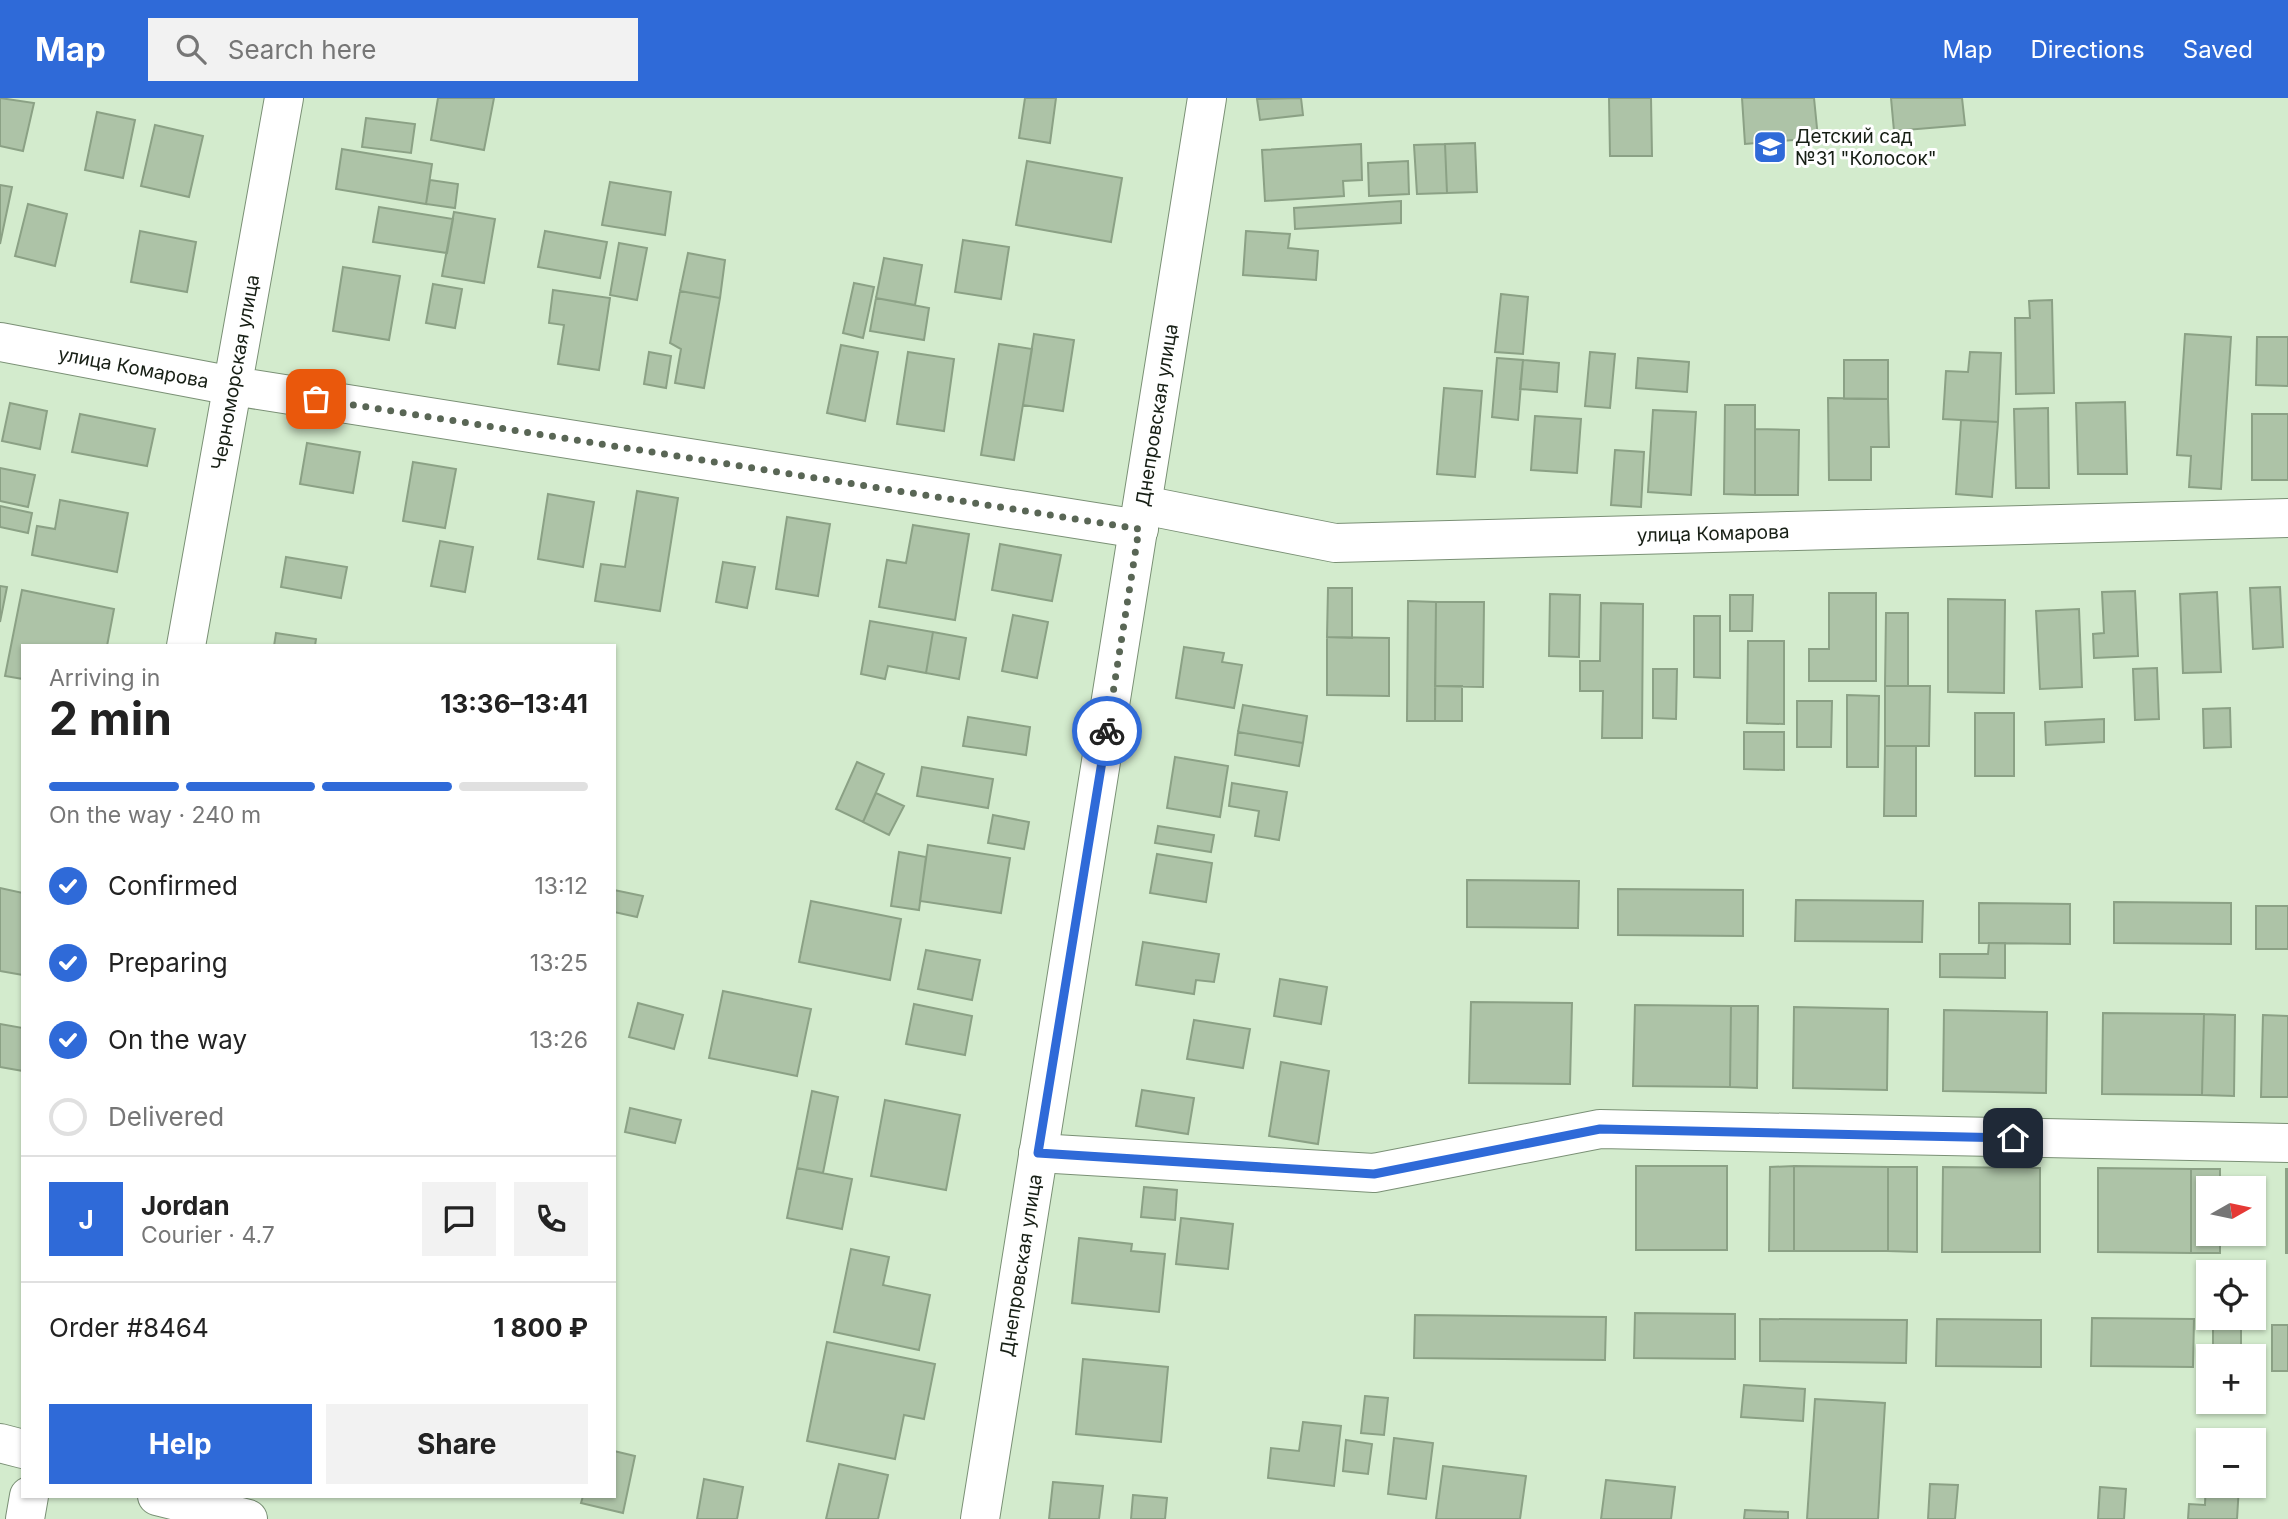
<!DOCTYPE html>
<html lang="en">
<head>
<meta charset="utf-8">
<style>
  :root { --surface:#fff; --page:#f2f2f2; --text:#222; --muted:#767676; --line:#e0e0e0; --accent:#2f6ad8 }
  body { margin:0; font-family:Inter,sans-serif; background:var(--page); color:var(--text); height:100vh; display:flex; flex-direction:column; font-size:26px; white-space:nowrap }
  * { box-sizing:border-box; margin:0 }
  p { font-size:23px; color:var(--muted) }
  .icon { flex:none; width:38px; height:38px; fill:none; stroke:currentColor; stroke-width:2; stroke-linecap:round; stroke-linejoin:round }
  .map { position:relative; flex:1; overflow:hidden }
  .drawer { position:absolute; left:21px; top:546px; width:595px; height:854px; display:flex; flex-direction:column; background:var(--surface); border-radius:0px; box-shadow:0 2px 5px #0004 }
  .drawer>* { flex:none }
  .needle { width:46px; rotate:81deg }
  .buttons { position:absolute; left:2196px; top:1078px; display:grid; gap:14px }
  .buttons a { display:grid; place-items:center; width:70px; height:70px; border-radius:0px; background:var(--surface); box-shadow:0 2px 5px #0004; font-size:35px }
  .pin { position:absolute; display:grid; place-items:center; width:60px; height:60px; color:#fff; margin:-30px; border-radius:14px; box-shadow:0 4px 10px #0006 }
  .courier { position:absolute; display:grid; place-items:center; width:70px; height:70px; margin:-35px; border:5px solid #2f6ad8; border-radius:50%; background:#fff; color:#222; box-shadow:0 2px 9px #0007 }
  .head em { font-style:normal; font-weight:700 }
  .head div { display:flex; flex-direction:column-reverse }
  .head { display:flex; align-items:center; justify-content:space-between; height:119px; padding:0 28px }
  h1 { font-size:46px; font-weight:700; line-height:52px }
  .bar { display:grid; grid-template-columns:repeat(4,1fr); gap:10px 7px; align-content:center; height:84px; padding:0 28px }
  .bar i { height:9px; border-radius:5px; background:var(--line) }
  .bar .selected { background:var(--accent) }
  .bar p { grid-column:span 4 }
  .line { display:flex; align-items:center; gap:18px; padding:0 28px; border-top:2px solid var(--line) }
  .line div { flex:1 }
  .round { display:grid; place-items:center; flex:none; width:74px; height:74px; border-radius:0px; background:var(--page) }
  ol { padding:0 28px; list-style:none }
  li { display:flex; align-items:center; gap:21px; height:77px }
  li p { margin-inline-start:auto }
  li .icon { padding:7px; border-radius:50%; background:var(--accent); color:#fff; stroke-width:4 }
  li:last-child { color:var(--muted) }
  li i { width:38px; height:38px; border:4px solid var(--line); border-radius:50% }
  .action { display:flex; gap:14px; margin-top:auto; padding:14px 28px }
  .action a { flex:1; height:80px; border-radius:0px; background:var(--accent); color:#fff; font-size:28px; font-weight:700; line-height:80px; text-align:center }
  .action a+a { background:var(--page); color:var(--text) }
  header { display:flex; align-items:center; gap:42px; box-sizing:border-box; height:98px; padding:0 35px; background:var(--accent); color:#fff }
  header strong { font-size:33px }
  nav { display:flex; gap:38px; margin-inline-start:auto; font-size:24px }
  .search { width:490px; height:63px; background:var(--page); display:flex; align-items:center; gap:18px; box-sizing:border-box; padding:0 24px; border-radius:0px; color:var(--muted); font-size:26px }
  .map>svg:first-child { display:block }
  .building { fill:#adc3a7; stroke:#8ba185; stroke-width:2 }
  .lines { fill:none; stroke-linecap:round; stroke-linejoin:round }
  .minor-casing { stroke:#7a9075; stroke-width:40 }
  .minor { stroke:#fff; stroke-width:38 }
  .done { stroke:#596655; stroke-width:7; stroke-dasharray:0 12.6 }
  .route { stroke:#2f6ad8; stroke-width:9 }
  .labels { text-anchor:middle; stroke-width:6; stroke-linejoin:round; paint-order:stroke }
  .poi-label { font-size:19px; fill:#171f15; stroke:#fff; text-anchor:start }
  .street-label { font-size:19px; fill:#171f15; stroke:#fff }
</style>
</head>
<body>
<header>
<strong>Map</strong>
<div class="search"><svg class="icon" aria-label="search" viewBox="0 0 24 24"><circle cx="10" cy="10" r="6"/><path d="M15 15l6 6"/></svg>Search here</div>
<nav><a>Map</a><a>Directions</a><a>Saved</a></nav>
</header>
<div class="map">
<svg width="2288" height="1421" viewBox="0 0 2288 1421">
  <rect width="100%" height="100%" fill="#d3ebcd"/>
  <path class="building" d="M0 0 34 5 23 53 0 48Z
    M438 0H494L484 52 431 42Z
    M1025 0H1056L1050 45 1019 40Z
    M1301 0 1303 17 1260 22 1257 1Z
    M1609 0H1651L1652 58H1610Z
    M1742 0H1814L1818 40 1745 46Z
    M1891 0H1962L1965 27 1894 33Z
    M97 14 135 22 123 80 85 72Z
    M366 20 415 26 411 55 362 49Z
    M155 27 203 38 189 99 141 88Z
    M1475 45 1477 94 1447 95 1445 46Z
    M1361 46 1362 82 1343 83 1344 98 1265 103 1262 52Z
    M1445 46 1447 95 1417 96 1414 47Z
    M342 51 432 66 426 106 336 91Z
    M1027 63 1122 80 1111 144 1016 127Z
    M1408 63 1409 96 1369 98 1368 65Z
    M430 82 458 86 455 110 426 106Z
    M610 84 671 94 665 137 602 127Z
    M0 87 12 89 0 146Z
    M1401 103V125L1295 131 1294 110Z
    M28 106 67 116 55 168 15 158Z
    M379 109 453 121 447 155 373 144Z
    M454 114 495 121 484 185 442 178Z
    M140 133 196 144 187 194 131 184Z
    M545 133 607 144 600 180 538 169Z
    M1246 133 1290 136 1288 150 1318 153 1316 182 1243 177Z
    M963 142 1009 149 1001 201 955 194Z
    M619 145 647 150 637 202 610 197Z
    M688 155 725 162 720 200 680 193Z
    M884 160 922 167 915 207 876 200Z
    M343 169 400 178 389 242 333 233Z
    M854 185 874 189 863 240 843 235Z
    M433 186 462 191 455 230 426 225Z
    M553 192 610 200 599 272 558 266 564 227 549 225Z
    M680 193 720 200 704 290 675 285 681 251 670 245Z
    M1501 196 1528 199 1523 256 1495 254Z
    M876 200 929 210 924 242 870 233Z
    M2052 202 2054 295 2016 296 2015 220H2030L2029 203Z
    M1034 236 1074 242 1063 313 1023 307Z
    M2185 236 2231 239 2221 391 2189 389 2191 358 2177 357Z
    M2257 239H2288V288L2256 287Z
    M999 246 1032 251 1014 362 981 357Z
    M841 247 878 254 865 323 827 315Z
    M649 254 671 258 666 290 644 286Z
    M908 254 954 261 944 333 897 326Z
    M1590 254 1615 256 1610 310 1585 308Z
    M1970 254 2001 255 1998 324 1943 321 1946 273 1968 274Z
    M1497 260 1523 262 1518 322 1492 319Z
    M1638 260 1689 264 1687 294 1636 290Z
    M1523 262 1559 265 1557 294 1520 291Z
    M1844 262H1888V301H1844Z
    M1444 290 1482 293 1475 379 1437 376Z
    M1828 300 1888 301 1889 349H1871V382H1829Z
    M2125 304 2127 376H2078L2076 305Z
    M10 305 47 313 40 351 2 343Z
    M1725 307H1755V397L1724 396Z
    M2048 310 2049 390H2016L2014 311Z
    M1653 312 1696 314 1691 397 1648 394Z
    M80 316 155 331 147 368 72 354Z
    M2252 316H2288V382H2252Z
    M1535 318 1581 321 1577 375 1531 372Z
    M1961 322 1998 324 1992 399 1956 396Z
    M1755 331 1799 332 1798 397H1755Z
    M307 345 360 354 353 395 300 386Z
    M1615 352 1644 354 1641 409 1611 407Z
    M413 364 456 371 445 430 403 423Z
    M0 370 35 377 28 409 0 403Z
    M637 393 678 400 660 513 595 503 601 466 625 469Z
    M548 396 594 404 583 469 538 461Z
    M60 402 128 415 117 474 32 457 37 428 55 431Z
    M0 408 32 415 28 435 0 429Z
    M787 419 830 426 818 498 776 491Z
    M913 427 969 436 955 522 879 509 887 462 906 465Z
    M440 443 473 449 465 494 431 488Z
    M1000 446 1061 457 1052 503 992 492Z
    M286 459 347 469 341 500 281 489Z
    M723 464 755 469 747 510 716 504Z
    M0 488 7 489 0 524Z
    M2280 489 2283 549 2253 551 2250 490Z
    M1328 490H1352V540L1327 539Z
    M22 492 114 511 107 548H23V581L5 578Z
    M2135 493 2138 558 2094 560 2093 536 2104 535 2102 494Z
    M2217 494 2221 574 2183 575 2180 496Z
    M1829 495H1876V583H1809V551H1829Z
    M1550 496 1580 497 1579 559 1549 558Z
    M1730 497H1753L1752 533H1730Z
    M1948 501 2005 502 2004 595 1948 594Z
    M1408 503 1436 504 1435 623H1407Z
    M1436 504H1484L1483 589 1435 588Z
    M1601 505 1643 506 1642 640H1602L1603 593H1580V563H1600Z
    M2079 511 2082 589 2040 591 2036 513Z
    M1886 515H1908V588H1885Z
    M1013 517 1048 524 1037 580 1002 573Z
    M1694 518H1720V580L1694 579Z
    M870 523 933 534 926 575 888 568 885 581 861 576Z
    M933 534 966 540 959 581 926 575Z
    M276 535 316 541 315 548H274Z
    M1327 539 1389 540V598L1327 597Z
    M1748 543H1784V626L1747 625Z
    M1184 549 1224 555 1222 564 1242 567 1234 610 1176 600Z
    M2157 570 2159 621 2135 622 2133 571Z
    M1653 571H1677L1676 621 1653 620Z
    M1435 588H1462V623H1435Z
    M1885 588H1930L1929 648H1885Z
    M1847 597 1879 598 1878 669H1847Z
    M1797 603H1832L1831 649H1797Z
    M1243 607 1307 618 1303 645 1238 634Z
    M2230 610 2231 649 2204 650 2203 611Z
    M1975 615H2014V678H1975Z
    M968 619 1030 629 1026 657 963 648Z
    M2104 621V644L2046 647 2045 624Z
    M1238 634 1303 645 1299 668 1235 657Z
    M1744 634H1784V672L1744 671Z
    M1885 648H1916V718H1884Z
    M1175 659 1228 668 1220 719 1167 710Z
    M857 664 884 676 863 724 836 711Z
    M922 669 993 681 988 710 917 698Z
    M1232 685 1287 694 1279 742 1255 738 1259 713 1229 708Z
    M876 695 904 708 889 737 863 724Z
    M993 717 1029 724 1024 751 988 745Z
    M1158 728 1214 737 1211 754 1155 745Z
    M928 747 1010 760 1001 815 920 803Z
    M899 754 926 759 919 812 891 808Z
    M1157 756 1212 765 1206 804 1150 795Z
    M1467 782 1579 783 1578 830 1467 829Z
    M0 790 23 795V877L0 873Z
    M1618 791 1743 792V838L1618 837Z
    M614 792 643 798 637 819 614 814Z
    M1796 802 1923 803 1922 844 1795 843Z
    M811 803 901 821 890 882 799 864Z
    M2114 804 2231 805V846L2114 845Z
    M1979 805 2070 806V846L1979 845Z
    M2256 808H2288V851H2256Z
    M1143 844 1219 856 1214 884 1196 882 1194 896 1136 887Z
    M1989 845H2005V880L1940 879V856H1988Z
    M926 852 980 862 972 902 918 891Z
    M1280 881 1327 889 1321 926 1274 918Z
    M723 893 811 911 797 978 709 960Z
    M1471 904 1572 905 1570 986 1469 985Z
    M638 905 683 917 674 951 629 939Z
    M914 906 972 918 965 957 906 946Z
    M1635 907 1731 908 1730 989 1633 988Z
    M1731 908H1758L1757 990 1730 989Z
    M1794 909 1888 911 1887 992 1793 990Z
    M1944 912 2047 914 2046 995 1943 993Z
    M2103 915 2204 916 2202 997 2102 996Z
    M2204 916 2235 917 2234 998 2202 997Z
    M2263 917 2288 918V999H2261Z
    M1194 922 1250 931 1243 970 1187 961Z
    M0 926 23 930V973L0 969Z
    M1281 964 1329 973 1318 1046 1269 1038Z
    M1142 992 1194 1000 1188 1036 1136 1028Z
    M812 993 838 999 823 1075 797 1070Z
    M885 1002 960 1017 946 1092 871 1078Z
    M630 1010 681 1022 675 1045 625 1034Z
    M1636 1068H1727V1152H1636Z
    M1794 1068 1888 1069V1153H1794Z
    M1794 1068V1153H1769L1770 1069Z
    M1888 1069H1917V1154L1888 1153Z
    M1943 1069 2040 1070V1154H1942Z
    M797 1070 852 1081 842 1131 787 1120Z
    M2098 1070 2191 1071V1155L2098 1154Z
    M2191 1071H2220V1090H2208V1136H2220V1155H2191Z
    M2286 1071H2288V1155H2286Z
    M1144 1089 1177 1092 1175 1122 1141 1119Z
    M1181 1120 1233 1126 1228 1171 1176 1166Z
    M1079 1140 1132 1146 1131 1153 1165 1156 1159 1214 1072 1205Z
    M851 1151 889 1159 883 1187 930 1197 919 1252 834 1234Z
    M1635 1215 1735 1216V1261L1634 1260Z
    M1415 1217 1606 1219 1605 1262 1414 1260Z
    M2092 1220 2194 1221 2193 1269 2091 1268Z
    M1760 1221 1907 1222 1906 1265 1760 1263Z
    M1937 1221 2041 1222V1269L1936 1268Z
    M2213 1227H2241V1258H2213Z
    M2272 1227H2288V1273H2272Z
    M827 1244 935 1266 924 1321 904 1317 895 1361 807 1343Z
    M1083 1261 1168 1269 1161 1344 1076 1336Z
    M1744 1287 1805 1291 1803 1323 1741 1319Z
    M1365 1298 1388 1300 1384 1337 1361 1335Z
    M1815 1301 1885 1305 1878 1421H1807Z
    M1303 1324 1341 1328 1334 1388 1268 1380 1271 1350 1299 1353Z
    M1394 1340 1433 1345 1426 1401 1388 1396Z
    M1346 1342 1372 1346 1368 1376 1343 1373Z
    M614 1353 635 1358 623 1415 581 1405 583 1398H614Z
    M839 1366 888 1377 878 1421H826Z
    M1443 1368 1526 1378 1520 1421H1436Z
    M2206 1377H2208V1388H2239L2237 1421H2188L2189 1406 2205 1407Z
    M704 1381 743 1389 737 1421H697Z
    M1606 1382 1675 1389 1671 1421H1601Z
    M1053 1384 1103 1388 1099 1421H1049Z
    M1930 1386 1958 1387 1955 1421H1928Z
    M2100 1389 2126 1391 2124 1421H2098Z
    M1133 1397 1167 1400 1165 1421H1131Z
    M1745 1412 1788 1414V1421H1744Z"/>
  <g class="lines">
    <g class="minor-casing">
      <g id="minor">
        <path id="s1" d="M0 244 233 288 1139 431"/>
        <path id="s2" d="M1143 407 1335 445 2288 420"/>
        <path id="s3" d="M186 548 284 0"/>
        <path d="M1038 1055 1374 1075 1600 1031 2288 1045"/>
        <path d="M0 1345 23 1351"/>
        <path d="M157 1398 248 1421"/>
        <path d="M25 1421 29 1398"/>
        <path id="s4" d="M980 1421 1207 0"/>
      </g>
    </g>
    <use href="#minor" class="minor"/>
  </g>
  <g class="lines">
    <path class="done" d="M316 301 1139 431 1107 633"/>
    <path class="route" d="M1107 633 1038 1055 1374 1076 1600 1031 2013 1040"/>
  </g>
  <defs>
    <g id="school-square" transform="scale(1.75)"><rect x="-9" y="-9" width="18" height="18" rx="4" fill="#2f6ad8" stroke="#fff"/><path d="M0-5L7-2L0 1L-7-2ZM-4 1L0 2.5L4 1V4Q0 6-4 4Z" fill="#fff"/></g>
  </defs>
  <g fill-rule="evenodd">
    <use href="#school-square" x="1770" y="49"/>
  </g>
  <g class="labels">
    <g class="poi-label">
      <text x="1795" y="45">Детский сад<tspan x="1795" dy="22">№31 "Колосок"</tspan></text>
    </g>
    <g class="street-label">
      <text dy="7" stroke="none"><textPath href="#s1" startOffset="136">улица Комарова</textPath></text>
      <text dy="7" stroke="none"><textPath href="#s3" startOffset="278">Черноморская улица</textPath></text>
      <text dy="7" stroke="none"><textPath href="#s4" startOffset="1118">Днепровская улица</textPath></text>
      <text dy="7" stroke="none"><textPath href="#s2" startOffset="574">улица Комарова</textPath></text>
      <text dy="7" stroke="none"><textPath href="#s4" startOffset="257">Днепровская улица</textPath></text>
    </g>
  </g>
</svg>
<div class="buttons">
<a><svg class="needle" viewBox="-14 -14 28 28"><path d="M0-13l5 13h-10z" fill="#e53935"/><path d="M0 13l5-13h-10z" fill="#767676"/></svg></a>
<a><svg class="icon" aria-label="locate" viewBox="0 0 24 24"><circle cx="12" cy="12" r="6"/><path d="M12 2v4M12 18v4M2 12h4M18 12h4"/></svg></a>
<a>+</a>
<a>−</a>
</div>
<div class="pin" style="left:316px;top:301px;background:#ea580c"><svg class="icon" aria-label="bag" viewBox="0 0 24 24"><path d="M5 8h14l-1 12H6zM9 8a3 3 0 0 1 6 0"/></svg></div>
<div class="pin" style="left:2013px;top:1040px;background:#1f2937"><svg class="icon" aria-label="home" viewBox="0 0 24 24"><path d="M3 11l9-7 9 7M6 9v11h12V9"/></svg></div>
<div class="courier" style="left:1107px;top:633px"><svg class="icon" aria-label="bike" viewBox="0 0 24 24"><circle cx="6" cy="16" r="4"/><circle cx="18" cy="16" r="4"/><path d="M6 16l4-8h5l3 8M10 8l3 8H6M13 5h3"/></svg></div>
<section class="drawer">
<div class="head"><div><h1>2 min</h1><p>Arriving in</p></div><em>13:36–13:41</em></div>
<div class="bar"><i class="selected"></i><i class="selected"></i><i class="selected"></i><i></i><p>On the way · 240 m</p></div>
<ol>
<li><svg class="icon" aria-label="check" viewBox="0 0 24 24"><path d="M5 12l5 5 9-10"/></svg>Confirmed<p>13:12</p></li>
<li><svg class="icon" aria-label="check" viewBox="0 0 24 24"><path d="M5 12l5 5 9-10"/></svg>Preparing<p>13:25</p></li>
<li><svg class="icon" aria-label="check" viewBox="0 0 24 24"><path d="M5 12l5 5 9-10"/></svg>On the way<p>13:26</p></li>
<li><i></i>Delivered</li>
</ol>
<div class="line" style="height:126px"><b class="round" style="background:var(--accent);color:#fff">J</b><div><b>Jordan</b><p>Courier · 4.7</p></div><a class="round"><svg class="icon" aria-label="chat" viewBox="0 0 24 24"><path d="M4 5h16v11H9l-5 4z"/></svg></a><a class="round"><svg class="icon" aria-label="phone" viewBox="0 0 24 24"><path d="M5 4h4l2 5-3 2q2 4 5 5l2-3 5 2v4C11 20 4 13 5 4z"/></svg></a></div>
<div class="line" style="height:91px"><div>Order #8464</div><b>1 800 ₽</b></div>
<div class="action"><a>Help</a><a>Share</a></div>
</section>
</div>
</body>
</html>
